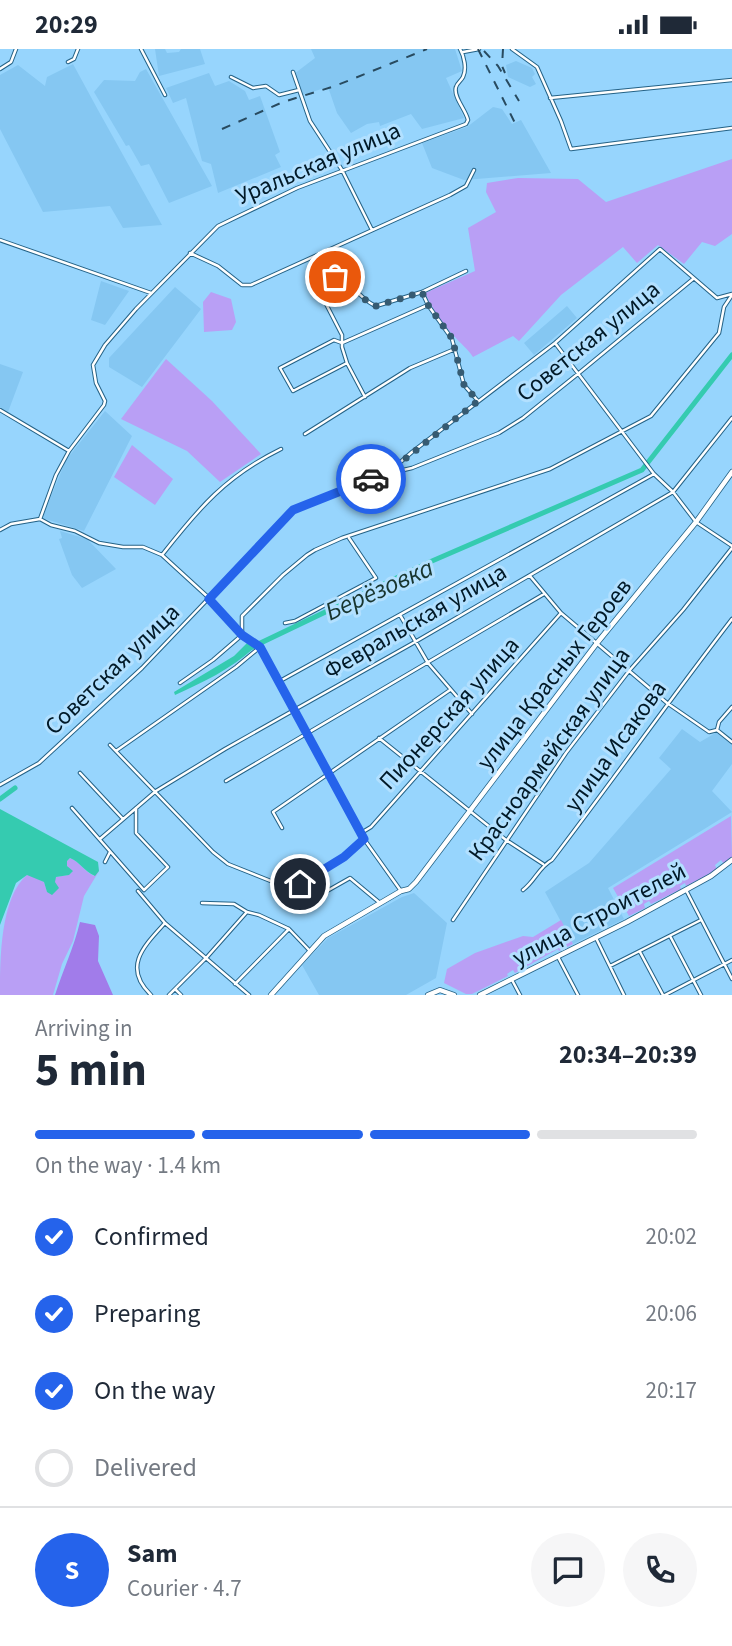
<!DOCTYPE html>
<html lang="en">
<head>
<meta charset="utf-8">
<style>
  :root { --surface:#fff; --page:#f6f6f7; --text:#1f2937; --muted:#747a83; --line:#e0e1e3; --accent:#2563eb }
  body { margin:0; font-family:"Source Sans 3",sans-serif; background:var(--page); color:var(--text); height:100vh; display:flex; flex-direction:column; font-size:26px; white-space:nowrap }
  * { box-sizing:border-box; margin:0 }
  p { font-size:23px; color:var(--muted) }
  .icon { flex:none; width:38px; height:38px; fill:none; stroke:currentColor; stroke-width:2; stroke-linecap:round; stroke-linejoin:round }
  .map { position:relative; height:946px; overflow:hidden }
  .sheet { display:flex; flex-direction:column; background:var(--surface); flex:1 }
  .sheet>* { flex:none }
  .pin { position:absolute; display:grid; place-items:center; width:60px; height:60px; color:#fff; margin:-30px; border:4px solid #fff; border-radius:50%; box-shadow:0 2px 7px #0007 }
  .courier { position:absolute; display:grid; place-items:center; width:70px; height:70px; margin:-35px; border:5px solid #2563eb; border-radius:50%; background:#fff; color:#222; box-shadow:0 2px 9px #0007 }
  .overview em { font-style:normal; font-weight:700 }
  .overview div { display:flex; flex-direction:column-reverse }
  .overview { display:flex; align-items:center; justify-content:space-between; height:119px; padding:0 35px }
  h1 { font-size:46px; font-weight:700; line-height:52px }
  .bar { display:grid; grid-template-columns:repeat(4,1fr); gap:10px 7px; align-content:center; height:84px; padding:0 35px }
  .bar i { height:9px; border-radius:5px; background:var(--line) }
  .bar .current { background:var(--accent) }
  .bar p { grid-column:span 4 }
  .line { display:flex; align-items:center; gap:18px; padding:0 35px; border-top:2px solid var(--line) }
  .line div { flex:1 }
  .round { display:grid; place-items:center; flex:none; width:74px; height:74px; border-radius:37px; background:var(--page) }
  ol { padding:0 35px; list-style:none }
  li { display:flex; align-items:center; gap:21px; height:77px }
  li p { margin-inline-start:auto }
  li .icon { padding:7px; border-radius:50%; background:var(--accent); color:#fff; stroke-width:4 }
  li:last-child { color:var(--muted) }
  li i { width:38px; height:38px; border:4px solid var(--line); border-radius:50% }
  .status { display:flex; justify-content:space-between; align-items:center; height:49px; padding:0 35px; background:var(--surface); direction:ltr }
  .status svg { height:19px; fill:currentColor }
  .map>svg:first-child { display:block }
  .built { fill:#85c7f2 }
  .green { fill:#b99ff5 }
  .forest { fill:#a17cea }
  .water { fill:#35cbb0 }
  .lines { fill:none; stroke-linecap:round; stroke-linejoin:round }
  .river { stroke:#35cbb0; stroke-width:5 }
  .street-casing { stroke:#246286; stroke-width:4.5 }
  .secondary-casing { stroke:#246286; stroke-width:6 }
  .street { stroke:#fff; stroke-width:2.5 }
  .secondary { stroke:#fff; stroke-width:4.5 }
  .rail { stroke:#284a5f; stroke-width:2; stroke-dasharray:9 9; stroke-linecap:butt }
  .done { stroke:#365b72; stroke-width:7; stroke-dasharray:0 12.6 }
  .route { stroke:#2563eb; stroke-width:9 }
  .labels { text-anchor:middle; stroke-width:6; stroke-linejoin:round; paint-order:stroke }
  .street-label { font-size:24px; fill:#011927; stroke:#b2e0ff }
  .water-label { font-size:26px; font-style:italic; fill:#18352f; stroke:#b2e0ff }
</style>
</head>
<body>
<div class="status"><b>20:29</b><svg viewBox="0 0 49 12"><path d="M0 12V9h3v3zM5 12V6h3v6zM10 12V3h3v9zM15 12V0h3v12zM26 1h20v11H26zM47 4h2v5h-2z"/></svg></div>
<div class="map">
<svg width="732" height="946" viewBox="0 0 732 946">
  <rect width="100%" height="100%" fill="#97d5fd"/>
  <path class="built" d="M155 0H165L167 4 179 3 181 0H200L205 15 159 27Z
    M311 0H455L462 22 446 29 464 69 422 80 411 65 380 77 379 73 367 75 351 84 337 64 328 38 302 46 294 25 315 9Z
    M516 12 532 19 535 25 532 28 536 35 530 38 508 28 506 16Z
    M73 15 98 61 162 176 123 179 110 157 43 163 0 80V26L18 16 45 37 47 28Z
    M146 20 212 137 169 154 149 115 141 117 129 96 126 97 94 43 104 31 135 32 140 23Z
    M209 24 215 37 229 32 245 42 249 51 260 47 280 103 275 106 281 118 218 144 211 115 202 112 186 49 173 54 166 39Z
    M493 58 502 60 512 75 521 71 551 124 464 131 432 119 422 94 467 78Z
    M101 232 129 242 105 276 91 271Z
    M175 238 201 260 142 338 109 318V309Z
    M567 257 577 269 534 306 524 294Z
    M0 315 23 323 8 363 0 358Z
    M105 362 132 387 84 482 42 469 66 411Z
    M60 482 87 490 116 520 82 539 72 526 59 490 62 489Z
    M682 680 700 693 717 683 732 695V715L712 742 732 763 608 839 624 870 573 895 545 843 589 814 671 720 659 709Z
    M414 844 447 874 436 929 406 946H319L302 916 328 889 402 848Z"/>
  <path class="green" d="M732 110V185L715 197 702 193 684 215 658 196 637 214 623 198 561 246 519 292 513 287 473 308C467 299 461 295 454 287 442 275 432 259 425 244L475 222 468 179 496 163 486 143 487 134 518 129 578 130 606 153Z
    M211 243 231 250 236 273 232 281 204 283 203 253Z
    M166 310 212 352 261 405 220 433 187 402 121 370Z
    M132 396 173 430 155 456 114 428Z
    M731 767 732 808 724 815 721 811 715 816 717 821 686 837 685 834 680 837 681 840 651 855 649 852 644 855 645 859 629 867 613 839Z
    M70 809C80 813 84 822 94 827L99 822 84 847 73 892 62 915 53 946H0C0 910 0 848 28 825L44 833 47 843 56 828 68 826 72 823 67 817V812Z
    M561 871 573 895 559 902 558 900 515 924 513 921 507 925 508 927 472 945H466L444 934 447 920 475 904 523 887 533 888Z"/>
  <path class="forest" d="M80 873 95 876 99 887 98 912 113 946H55C63 921 74 898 80 873Z"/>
  <path class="water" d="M247 594 254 599C230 621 203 633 175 646L174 643 234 607Z
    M0 760 98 813 99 822 95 827C84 822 80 813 70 809L67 812V817L73 822 69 826 56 828 55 833 59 839 52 846 47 843 44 833 27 826 16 834 0 876Z"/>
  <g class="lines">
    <path class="river" d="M248 600 432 512 642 421 732 306
      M0 750 15 739"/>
    <g class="street-casing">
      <path id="street" d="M141 0 165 46
        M512 0 537 18 561 72 571 100 732 79
        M463 3 479 0
        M68 13 74 10 78 0
        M0 20 11 13 16 0
        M293 23 310 72 342 121 372 181
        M231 28 253 39 266 37 279 46 299 41
        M550 49 732 31
        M0 191 151 244
        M335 198 329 211C339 237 339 229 358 244 364 249 368 254 376 257L422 243 466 222
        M190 204 218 217 242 236H251L450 146 466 137 474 121
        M422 243 428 256 452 290 464 336 478 352
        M324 251 342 286V298L347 314 365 348
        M342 294 334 291 280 319 293 342 347 314
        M342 294 428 256
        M555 294 654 425 673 443 696 473 732 497
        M0 361 69 402
        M305 385 410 319 455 300
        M389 423 412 403 555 294 660 200 717 249 732 245
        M40 470 56 426 69 402 104 356 105 352 96 334 93 316 105 296 136 260 218 177 297 139 466 75 468 71C466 61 453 48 456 38 457 34 461 32 463 28 467 20 464 7 460 0
        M0 481 11 475 40 470 51 476 75 482 99 494 123 498H143L162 506 209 549 242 586 260 598 364 790 401 842
        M162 506C199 459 226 427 281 400
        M530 527 561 564 667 654 709 683 717 681 732 693
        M400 566 428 614 472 665
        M285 574 295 572 376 529 349 489
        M280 632 654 425
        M180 634 213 611 242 586V567L283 526 307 506 315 501 342 489 550 420 651 367 719 284 724 258 732 246
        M717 681 719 673 732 658
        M379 689 506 791 543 815
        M110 696 213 803 228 815 311 848 320 846 350 829 380 854
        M116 702 236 618 260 598
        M80 724 123 770
        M226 732 544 545
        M0 736 39 714 142 619 293 461 386 425 412 419 499 384 523 369 579 324 693 230
        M72 759 144 841 168 818 136 784V759
        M282 779 273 763 450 641
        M361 784 371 778 561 564
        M100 790 156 742 225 700 415 593 673 443 732 369
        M105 813 110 803
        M294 840 344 808 364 790
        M523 841C535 832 539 818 552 811 613 731 671 649 732 570
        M686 841 732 930
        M138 842 165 874 249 946
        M202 854 234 855 247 863 259 866 289 880 310 902
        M453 871 566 704 629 622 683 561 732 499
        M670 887 701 946
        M596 889 624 946
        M640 903 663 946
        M558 908 578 946
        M610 917 701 871
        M512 931 520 946
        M235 935 289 880
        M175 940 181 946
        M151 946C122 918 144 897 165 874
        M169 946 207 908 246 864
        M665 946 732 911"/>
    </g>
    <g class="secondary-casing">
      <path id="secondary" d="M271 946 324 887 401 842 409 840 416 833 597 594 696 473 732 423
        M428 946 440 941 454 946
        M480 946 627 873 711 827 732 811"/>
    </g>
    <use href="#street" class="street"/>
    <use href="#secondary" class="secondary"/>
    <path class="rail" d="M478 0 518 80
      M503 0 502 17 505 24
      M484 2 498 17 519 52
      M222 80 283 53 335 37 427 0"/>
  </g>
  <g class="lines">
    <path class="done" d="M335 228C342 234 368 254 376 257L422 243 428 256 452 289 464 336 478 352 386 425 371 430"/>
    <path class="route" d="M300 835 344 808 364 790 260 598 242 586 209 550 293 461 371 430"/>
  </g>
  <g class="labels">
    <g class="street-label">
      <text transform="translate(318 114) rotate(-23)" y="8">Уральская улица</text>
      <text transform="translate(588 292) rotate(-39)" y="8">Советская улица</text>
      <text transform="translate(415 572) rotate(-30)" y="8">Февральская улица</text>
      <text transform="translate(112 620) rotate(-44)" y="8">Советская улица</text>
      <text transform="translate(554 625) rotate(-52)" y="8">улица Красных Героев</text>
      <text transform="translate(449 664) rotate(-48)" y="8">Пионерская улица</text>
      <text transform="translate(615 697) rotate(-54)" y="8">улица Исакова</text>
      <text transform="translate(549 705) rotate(-54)" y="8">Красноармейская улица</text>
      <text transform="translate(599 865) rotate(-28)" y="8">улица Строителей</text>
    </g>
    <g class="water-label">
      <text transform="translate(379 540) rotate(-24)" y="9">Берёзовка</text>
    </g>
  </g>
</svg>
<div class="pin" style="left:335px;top:228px;background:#ea580c"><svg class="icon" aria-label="bag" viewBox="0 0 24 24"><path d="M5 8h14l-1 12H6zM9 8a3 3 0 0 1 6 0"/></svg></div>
<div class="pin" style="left:300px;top:835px;background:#1f2937"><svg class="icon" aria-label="home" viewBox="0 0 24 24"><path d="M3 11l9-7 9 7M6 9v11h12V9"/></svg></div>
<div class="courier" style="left:371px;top:430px"><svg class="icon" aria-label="car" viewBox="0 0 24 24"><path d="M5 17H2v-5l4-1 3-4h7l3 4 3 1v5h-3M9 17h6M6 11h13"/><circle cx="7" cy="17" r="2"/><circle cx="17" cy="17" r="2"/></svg></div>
</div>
<section class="sheet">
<div class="overview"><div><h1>5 min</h1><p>Arriving in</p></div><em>20:34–20:39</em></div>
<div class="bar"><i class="current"></i><i class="current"></i><i class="current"></i><i></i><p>On the way · 1.4 km</p></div>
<ol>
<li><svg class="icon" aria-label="check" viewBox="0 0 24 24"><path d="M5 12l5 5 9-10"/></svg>Confirmed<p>20:02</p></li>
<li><svg class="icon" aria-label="check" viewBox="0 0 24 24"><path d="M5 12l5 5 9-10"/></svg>Preparing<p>20:06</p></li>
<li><svg class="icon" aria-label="check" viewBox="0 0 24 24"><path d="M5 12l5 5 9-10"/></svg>On the way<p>20:17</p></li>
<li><i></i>Delivered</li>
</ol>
<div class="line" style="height:126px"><b class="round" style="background:var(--accent);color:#fff">S</b><div><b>Sam</b><p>Courier · 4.7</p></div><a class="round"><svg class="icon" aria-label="chat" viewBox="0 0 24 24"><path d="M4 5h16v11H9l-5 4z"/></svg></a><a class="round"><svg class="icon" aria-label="phone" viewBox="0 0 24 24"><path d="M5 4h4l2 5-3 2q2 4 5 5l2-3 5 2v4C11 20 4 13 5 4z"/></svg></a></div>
</section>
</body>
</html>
